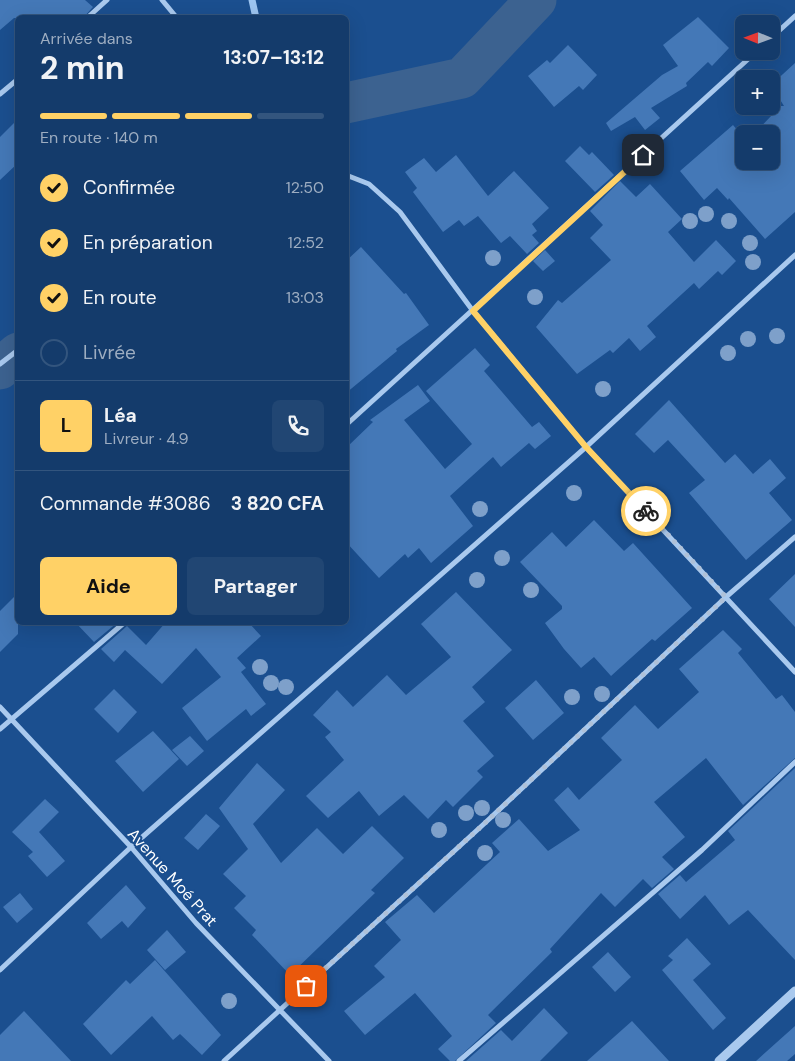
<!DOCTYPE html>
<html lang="fr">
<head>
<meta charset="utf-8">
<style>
  :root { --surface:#143b6b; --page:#214673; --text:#f1f3f6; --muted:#9dadc1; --line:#33557e; --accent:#ffd166 }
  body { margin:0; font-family:"DM Sans",sans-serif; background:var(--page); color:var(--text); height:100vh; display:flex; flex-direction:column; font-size:19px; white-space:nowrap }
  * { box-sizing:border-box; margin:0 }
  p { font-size:16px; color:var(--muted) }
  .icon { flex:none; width:28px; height:28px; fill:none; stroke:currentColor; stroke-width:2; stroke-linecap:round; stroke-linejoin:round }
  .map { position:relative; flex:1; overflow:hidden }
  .panel { position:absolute; left:15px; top:15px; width:334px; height:610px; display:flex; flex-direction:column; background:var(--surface); border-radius:8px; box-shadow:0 5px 20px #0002,0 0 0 1px var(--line) }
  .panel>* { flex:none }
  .needle { width:32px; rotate:271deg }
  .tools { position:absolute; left:735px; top:15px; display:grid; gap:10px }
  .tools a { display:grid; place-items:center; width:45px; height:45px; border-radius:8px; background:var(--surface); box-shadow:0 5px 20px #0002,0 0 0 1px var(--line); font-size:25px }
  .pin { position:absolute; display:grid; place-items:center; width:42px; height:42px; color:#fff; margin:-21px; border-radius:10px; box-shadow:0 2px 8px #0006 }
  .courier { position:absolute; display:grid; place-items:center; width:50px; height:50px; margin:-25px; border:4px solid #ffd166; border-radius:50%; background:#fff; color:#222; box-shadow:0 1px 6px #0007 }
  .head em { font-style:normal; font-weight:700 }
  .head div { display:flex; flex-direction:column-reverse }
  .head { display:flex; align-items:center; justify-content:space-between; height:85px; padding:0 25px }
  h1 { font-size:32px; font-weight:700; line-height:38px }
  .bar { display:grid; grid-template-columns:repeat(4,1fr); gap:8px 5px; align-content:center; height:60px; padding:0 25px }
  .bar i { height:6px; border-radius:4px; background:var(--line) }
  .bar .on { background:var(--accent) }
  .bar p { grid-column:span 4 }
  .line { display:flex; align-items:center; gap:12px; padding:0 25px; border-top:1px solid var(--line) }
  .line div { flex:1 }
  .round { display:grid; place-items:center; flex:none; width:52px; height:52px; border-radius:8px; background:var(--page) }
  ol { padding:0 25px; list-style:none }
  li { display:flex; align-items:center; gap:15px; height:55px }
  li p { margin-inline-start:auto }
  li .icon { padding:5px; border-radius:50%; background:var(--accent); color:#111; stroke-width:4 }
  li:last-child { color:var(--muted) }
  li i { width:28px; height:28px; border:2px solid var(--line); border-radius:50% }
  .button { display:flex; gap:10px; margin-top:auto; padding:10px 25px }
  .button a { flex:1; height:58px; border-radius:8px; background:var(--accent); color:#111; font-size:20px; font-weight:700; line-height:58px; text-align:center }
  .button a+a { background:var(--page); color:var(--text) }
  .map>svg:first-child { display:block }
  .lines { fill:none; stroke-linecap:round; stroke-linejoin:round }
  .stream { stroke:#9cc4f0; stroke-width:7 }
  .river { stroke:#3c6290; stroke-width:41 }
  .building { fill:#4478b7 }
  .minor { stroke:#a9c9ee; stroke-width:5 }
  .tertiary { stroke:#a9c9ee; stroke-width:9 }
  .tree { fill:#7ea0ca }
  .done { stroke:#afc1d8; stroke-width:5; stroke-dasharray:0 9 }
  .route { stroke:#ffd166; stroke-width:6 }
  .labels { text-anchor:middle; stroke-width:4; stroke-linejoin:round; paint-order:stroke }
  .street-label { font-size:16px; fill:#fff; stroke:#1b4f8f }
</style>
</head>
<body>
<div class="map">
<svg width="795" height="1061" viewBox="0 0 795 1061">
  <rect width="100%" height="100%" fill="#1b4f8f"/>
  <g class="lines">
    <path class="stream" d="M252 0 256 18"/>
    <path class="river" d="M346 103 462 78 536 0
      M0 369 18 353"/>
  </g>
  <path class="building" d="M0 0H85L93 7 83 18H14L0 30Z
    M698 17 729 48 712 66 708 62 686 83 687 86 651 108 660 118 645 130 635 117 611 131 606 123 662 75 678 66 663 45Z
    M568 45 597 75 583 90 579 86 554 107 528 76 547 60 550 63Z
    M795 63V212L765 239 729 198 728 200 717 188 704 200 680 171 733 125 744 138V161H771V134H754L772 115 764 106H784L771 85Z
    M18 119V163L0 180V137Z
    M580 146 589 155 592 152 614 175 595 192 565 161Z
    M456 155 488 196 514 171 549 208 532 224 537 231 532 235 539 243 527 254 510 236 501 243 478 216 464 226 459 220 443 232 413 192 417 188 405 172 424 158 436 172Z
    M620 181 636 197 650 184 682 219 668 232 694 262 716 240 736 261 722 275 718 271 699 289 694 283 647 326 656 337 640 351 629 338 613 353 610 350 577 374 536 327 558 300 562 303 611 260 590 238 603 225 590 211Z
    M361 247 404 294 406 293 429 325 396 349 397 351 346 393V261Z
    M545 250 555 261 543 271 533 261Z
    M475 348 490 365 484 371 532 427 539 422 551 436 535 449 529 443 501 467 493 457 450 496 473 526 431 563 419 548 408 558 405 554 379 578 346 542V448L373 422 370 420 418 385 430 401 404 420 445 469 472 444 426 391Z
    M669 400 725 463 735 454 753 474 770 459 786 478 769 493 792 520 746 560 689 493 705 480 668 440 654 453 635 434Z
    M594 520 624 551 633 543 692 608 655 641 652 639 611 676 594 657 581 668 564 649 545 623 562 609V606L520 562 552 532 566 547Z
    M795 574V627L769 599Z
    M456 592 512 650 472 687 485 702 463 721 494 756 477 771 483 777 453 807 446 800 428 819 404 795 379 816 359 791 328 818 306 796 344 760 325 737 331 732 313 715 337 690 353 707 387 675 406 695 451 657 421 624Z
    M18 593V634L0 652V611Z
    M75 622H118L94 642Z
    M166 622H248L261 636 237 658 246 668 241 672 266 704 251 716 246 709 207 741 182 708 221 677 196 648 162 684 125 650 114 662 101 649 127 626 146 645Z
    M723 630 742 649 738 653 776 699 782 695 795 712V758L743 805 706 758 654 802 685 837 662 857 674 869 652 888 643 879 615 907 601 893 550 949 552 952 488 1015 496 1023 455 1061H450L438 1049 452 1036 415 993 365 1035 344 1011 385 977 374 966 401 940 385 922 417 895 434 913 500 852 492 843 519 819 548 851 580 830 554 800 568 787 579 800 622 760 601 738 635 705 658 729 699 692 679 669Z
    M536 680 564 713 533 740 505 708Z
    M114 689 137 712 118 733 94 709Z
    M153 731 179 759 143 792 115 761Z
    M190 736 204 751 187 766 172 750Z
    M257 763 285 790 253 824 281 863 317 828 343 854 372 826 404 858 371 890 375 893 290 975 252 935 256 930 234 908 246 896 223 874 248 849 219 808Z
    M795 768V960L748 910 729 925 705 895 680 919 658 894 680 875 686 882 735 840 728 831Z
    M45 799 59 812 39 832 65 861 47 877 28 856 33 852 12 832Z
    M206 814 220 826 198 850 184 838Z
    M126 885 146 908 128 928 122 921 101 939 87 923Z
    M20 893 33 909 17 923 3 907Z
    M167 930 186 952 165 970 147 950Z
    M687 938 711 964 693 980 726 1018 713 1030 662 970 673 960 668 956Z
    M608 952 631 977 615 992 592 967Z
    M155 960 221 1035 202 1055 180 1034 173 1040 152 1016 111 1055 83 1024 126 980 130 984Z
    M544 1008 568 1033 540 1061H466L501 1030 512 1041Z
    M24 1011 71 1061H0V1035Z
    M632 1021 669 1061H587Z
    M795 1026V1054L787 1061H756Z"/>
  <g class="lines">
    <path class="minor" d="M162 0 177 18
      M87 18 107 0
      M771 38 795 16
      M0 94 18 79
      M346 175 369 184 400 212 473 311 586 447 795 672
      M0 364 18 350
      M346 425 757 51
      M0 707 131 847 196 923 329 1061
      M0 729 125 622
      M0 970 131 847 586 447 795 255
      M224 1061 486 822 726 597 795 537
      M459 1061 702 850 795 762"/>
    <path class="tertiary" d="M719 1061 795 991"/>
  </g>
  <g class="tree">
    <circle cx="706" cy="214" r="8"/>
    <circle cx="690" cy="221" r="8"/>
    <circle cx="729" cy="221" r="8"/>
    <circle cx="750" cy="243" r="8"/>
    <circle cx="493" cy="258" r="8"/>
    <circle cx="753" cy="262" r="8"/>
    <circle cx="535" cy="297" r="8"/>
    <circle cx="777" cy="336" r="8"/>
    <circle cx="748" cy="339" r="8"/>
    <circle cx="728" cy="353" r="8"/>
    <circle cx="603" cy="389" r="8"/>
    <circle cx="574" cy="493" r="8"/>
    <circle cx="480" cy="509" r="8"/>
    <circle cx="502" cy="558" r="8"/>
    <circle cx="477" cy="580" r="8"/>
    <circle cx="531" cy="590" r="8"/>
    <circle cx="260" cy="667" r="8"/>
    <circle cx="271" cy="683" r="8"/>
    <circle cx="286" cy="687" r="8"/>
    <circle cx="602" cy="694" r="8"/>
    <circle cx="572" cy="697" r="8"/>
    <circle cx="482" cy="808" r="8"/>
    <circle cx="466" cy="813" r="8"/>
    <circle cx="503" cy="820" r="8"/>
    <circle cx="439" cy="830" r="8"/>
    <circle cx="485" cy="853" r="8"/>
    <circle cx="229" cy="1001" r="8"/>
  </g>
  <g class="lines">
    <path class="done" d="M306 986 486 822 726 597 646 511"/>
    <path class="route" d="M643 155 473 311 586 447 646 511"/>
  </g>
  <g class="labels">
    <g class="street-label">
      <text transform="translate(173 877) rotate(48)" y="6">Avenue Moé Prat</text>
    </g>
  </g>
</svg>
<div class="tools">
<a><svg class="needle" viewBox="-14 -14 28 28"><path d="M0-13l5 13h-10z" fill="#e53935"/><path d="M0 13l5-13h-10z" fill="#9dadc1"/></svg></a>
<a>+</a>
<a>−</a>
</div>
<div class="pin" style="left:306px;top:986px;background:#ea580c"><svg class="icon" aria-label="bag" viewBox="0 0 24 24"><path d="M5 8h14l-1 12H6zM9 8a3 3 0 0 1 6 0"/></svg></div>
<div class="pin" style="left:643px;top:155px;background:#1f2937"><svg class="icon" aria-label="home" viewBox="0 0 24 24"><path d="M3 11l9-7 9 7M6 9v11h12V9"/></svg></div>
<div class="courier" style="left:646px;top:511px"><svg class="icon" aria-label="bike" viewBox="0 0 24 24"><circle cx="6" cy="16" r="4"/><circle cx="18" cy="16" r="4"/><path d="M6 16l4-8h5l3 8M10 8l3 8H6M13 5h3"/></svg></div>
<section class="panel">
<div class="head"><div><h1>2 min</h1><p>Arrivée dans</p></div><em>13:07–13:12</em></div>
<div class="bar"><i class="on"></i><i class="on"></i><i class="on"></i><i></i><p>En route · 140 m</p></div>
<ol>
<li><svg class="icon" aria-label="check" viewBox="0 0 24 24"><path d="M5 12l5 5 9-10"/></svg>Confirmée<p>12:50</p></li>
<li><svg class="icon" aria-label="check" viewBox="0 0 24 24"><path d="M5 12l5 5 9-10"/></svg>En préparation<p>12:52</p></li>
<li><svg class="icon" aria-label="check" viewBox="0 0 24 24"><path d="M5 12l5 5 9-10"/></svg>En route<p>13:03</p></li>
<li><i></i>Livrée</li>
</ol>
<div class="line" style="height:90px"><b class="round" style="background:var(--accent);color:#111">L</b><div><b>Léa</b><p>Livreur · 4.9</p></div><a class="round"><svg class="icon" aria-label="phone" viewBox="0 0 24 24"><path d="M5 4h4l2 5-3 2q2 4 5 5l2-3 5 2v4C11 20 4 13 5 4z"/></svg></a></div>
<div class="line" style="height:65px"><div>Commande #3086</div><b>3 820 CFA</b></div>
<div class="button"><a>Aide</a><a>Partager</a></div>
</section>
</div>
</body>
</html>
